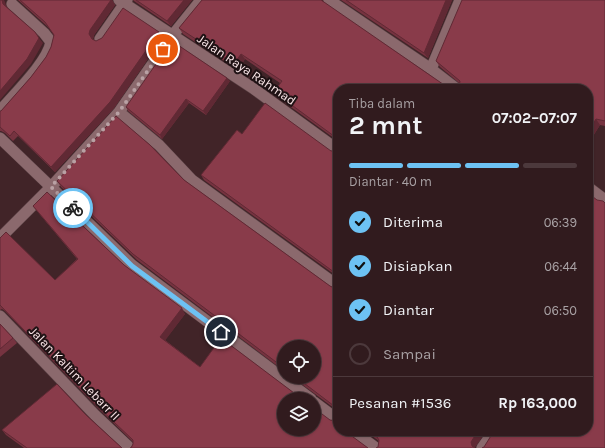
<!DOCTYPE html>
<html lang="id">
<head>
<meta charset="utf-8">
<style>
  :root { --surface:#311b1e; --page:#392427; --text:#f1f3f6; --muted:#a8a1a4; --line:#4c393c; --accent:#6dc2f3 }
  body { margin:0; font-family:Karla,sans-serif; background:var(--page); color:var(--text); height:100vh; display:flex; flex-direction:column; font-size:15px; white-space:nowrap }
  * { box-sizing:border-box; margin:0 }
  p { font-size:13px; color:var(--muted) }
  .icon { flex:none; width:22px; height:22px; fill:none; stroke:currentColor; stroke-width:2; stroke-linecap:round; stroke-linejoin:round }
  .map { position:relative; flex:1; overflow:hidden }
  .details { position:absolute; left:333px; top:84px; width:260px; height:352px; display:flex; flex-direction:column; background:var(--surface); border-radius:16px; box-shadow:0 1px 3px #0004,0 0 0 1px var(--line) }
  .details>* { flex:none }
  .fabs { position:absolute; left:277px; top:340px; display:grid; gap:8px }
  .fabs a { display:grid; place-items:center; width:44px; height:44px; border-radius:50%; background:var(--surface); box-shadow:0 1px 3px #0004,0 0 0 1px var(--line); font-size:20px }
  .pin { position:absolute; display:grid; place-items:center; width:34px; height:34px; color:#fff; margin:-17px; border:2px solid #fff; border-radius:50%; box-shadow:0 1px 4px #0007 }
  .courier { position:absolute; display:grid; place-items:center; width:40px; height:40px; margin:-20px; border:3px solid #6dc2f3; border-radius:50%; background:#fff; color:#222; box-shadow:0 1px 5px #0007 }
  .headline em { font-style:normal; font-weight:700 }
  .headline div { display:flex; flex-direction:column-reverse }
  .headline { display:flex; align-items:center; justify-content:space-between; height:68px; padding:0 16px }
  h1 { font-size:26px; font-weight:700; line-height:30px }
  .bar { display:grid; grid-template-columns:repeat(4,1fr); gap:6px 4px; align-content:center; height:48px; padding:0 16px }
  .bar i { height:5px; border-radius:3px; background:var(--line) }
  .bar .selected { background:var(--accent) }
  .bar p { grid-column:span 4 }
  .line { display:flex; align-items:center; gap:10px; padding:0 16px; border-top:1px solid var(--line) }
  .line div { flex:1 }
  ol { padding:0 16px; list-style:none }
  li { display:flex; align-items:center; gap:12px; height:44px }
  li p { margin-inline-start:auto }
  li .icon { padding:4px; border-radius:50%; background:var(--accent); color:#111; stroke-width:4 }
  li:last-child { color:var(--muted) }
  li i { width:22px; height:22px; border:2px solid var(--line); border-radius:50% }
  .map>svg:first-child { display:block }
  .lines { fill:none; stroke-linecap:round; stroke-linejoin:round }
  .minor-casing { stroke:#594044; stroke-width:12 }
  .minor { stroke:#8b696d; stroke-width:11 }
  .wall { fill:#763340 }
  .shaded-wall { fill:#602934 }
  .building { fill:#893b4a; stroke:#602934 }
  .done { stroke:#b9a1a4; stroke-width:4; stroke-dasharray:0 7.2 }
  .route { stroke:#6dc2f3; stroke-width:5 }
  .labels { text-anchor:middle; stroke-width:4; stroke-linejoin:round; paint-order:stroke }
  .street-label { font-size:13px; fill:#f9e5e7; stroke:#1f1214 }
</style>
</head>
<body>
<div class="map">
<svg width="605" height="448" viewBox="0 0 605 448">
  <rect width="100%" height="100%" fill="#412428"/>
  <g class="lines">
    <g class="minor-casing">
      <path id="minor" d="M119 0 254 89 338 150
        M329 0 431 69 457 89
        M100 39 127 0
        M431 69 460 0
        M0 111C14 94 47 63 51 42L44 33 12 4
        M119 112 159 145 192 180 338 286
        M0 138 132 265 311 399
        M588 187 605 200
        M0 238 51 187 119 112 172 36 201 0
        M0 316 95 415 130 448
        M314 402 338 420
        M353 431 376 448
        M482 448 494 431"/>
    </g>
    <use href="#minor" class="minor"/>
  </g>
  <path class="wall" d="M18 0H112L115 5 94 35 93 39V40L96 41 163 37 114 108 55 172 18 136 13 141 5 133 1 131H0V111H1L31 77 46 57 51 47 54 35 49 28Z
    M133 0H192L171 26 134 1Z
    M202 0H322L338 89V141L277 97 274 92 280 83 245 59 238 70 183 34 179 28Z
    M341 0H452L428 58Z
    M605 0V126L600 125 588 144V89L459 88V83L440 67 436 61Z
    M230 81 206 115 189 103 162 139 128 111 126 107Z
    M242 134 331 151 338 150V277L204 180 201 175Z
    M184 180 330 286 334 288 338 286V411L292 377H314L284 347V371L137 260 61 187 57 181Z
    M33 206 124 265 185 314 165 340 200 367 330 420 337 421 338 431 131 448 133 444V442L100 410 5 311 2 309 0 310V238L55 280 77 259 37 211Z
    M0 324 13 338 17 343 0 357Z
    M86 415 122 448H24L6 435 2 430Z
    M365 431H486L475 447H378L379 441Z"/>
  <path class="shaded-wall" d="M2 0H4L5 2 7 9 3 4Z
    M111 0H112L115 5 94 35 93 39 96 44 92 39 89 34 90 30Z
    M184 0H192L171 26 167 21Z
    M446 0H452L428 58 424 53Z
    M159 32 163 37 114 108 55 172 51 167Z
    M39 38 43 43 31 64 0 100V91Z
    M241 54 245 59 238 70 234 64Z
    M227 78 230 81 206 115 203 111Z
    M186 99 189 103 162 139 160 135Z
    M596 119 600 125 588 144V132Z
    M182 308 185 314 164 342 160 337Z
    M478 431H486L475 447V448L472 446 471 442Z"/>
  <path class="building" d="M0 0H2L3 4 35 32 39 38 27 59 0 91Z
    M20 0H111L90 30 89 34 92 39 96 41 102 38 123 8 159 32 110 102 51 167 14 131 10 136 0 127V111H1L31 77 46 57 51 47 54 35 45 22Z
    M136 0H184L167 21Z
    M202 0H321L450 89H338V139L274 92 282 81 241 54 234 64 179 28Z
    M346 0H446L424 53Z
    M462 0H605V121L596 119 588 132V89H456L459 88 460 81 436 61Z
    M172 41 227 78 203 111 186 99 160 135 126 107Z
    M265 103 331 151 338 150V275L201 175 237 130 242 134Z
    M116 116 150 145 184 180 330 286 334 288 338 286V409L296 377H314V347H284V368L133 254 57 181Z
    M47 192 124 265 182 308 160 337 200 367 221 338 302 399H284V429H314V408L330 420 337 421 338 420V431H345L368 448H130H131L133 444V440L96 405 0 305V238L6 232 55 280 78 259 33 206Z
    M588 193 597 200 603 201 605 203V448H482L484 447 494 431H588Z
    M0 324 13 338 0 349Z
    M57 384 86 415 122 448H27L2 430Z
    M368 431H478L471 442 472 446 475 448H376L378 447 379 440 377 437Z"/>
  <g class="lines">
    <path class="done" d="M73 208 51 187 119 112 163 49"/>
    <path class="route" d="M73 208 132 266 221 332"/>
  </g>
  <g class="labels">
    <g class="street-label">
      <text transform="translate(247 69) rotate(34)" y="5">Jalan Raya Rahmad</text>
      <text transform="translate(75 373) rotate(46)" y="5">Jalan Kaltim Lebarr II</text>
    </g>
  </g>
</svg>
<div class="fabs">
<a><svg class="icon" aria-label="locate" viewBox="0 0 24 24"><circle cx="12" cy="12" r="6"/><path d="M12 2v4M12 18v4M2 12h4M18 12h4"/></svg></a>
<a><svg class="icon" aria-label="layers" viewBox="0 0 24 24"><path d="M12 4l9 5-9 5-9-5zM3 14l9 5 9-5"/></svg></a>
</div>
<div class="pin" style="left:163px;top:49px;background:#ea580c"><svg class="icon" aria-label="bag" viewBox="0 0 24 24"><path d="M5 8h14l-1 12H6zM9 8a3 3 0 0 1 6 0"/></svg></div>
<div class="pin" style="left:221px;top:332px;background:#1f2937"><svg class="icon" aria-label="home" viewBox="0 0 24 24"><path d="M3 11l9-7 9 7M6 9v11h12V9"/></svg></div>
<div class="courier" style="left:73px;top:208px"><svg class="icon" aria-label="bike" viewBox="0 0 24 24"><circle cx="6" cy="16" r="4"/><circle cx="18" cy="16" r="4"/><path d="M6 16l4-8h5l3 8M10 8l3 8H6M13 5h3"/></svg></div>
<section class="details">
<div class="headline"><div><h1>2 mnt</h1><p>Tiba dalam</p></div><em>07:02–07:07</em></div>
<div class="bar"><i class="selected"></i><i class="selected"></i><i class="selected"></i><i></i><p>Diantar · 40 m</p></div>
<ol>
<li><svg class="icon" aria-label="check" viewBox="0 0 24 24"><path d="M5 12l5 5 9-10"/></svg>Diterima<p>06:39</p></li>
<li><svg class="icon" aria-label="check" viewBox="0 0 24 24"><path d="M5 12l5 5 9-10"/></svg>Disiapkan<p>06:44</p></li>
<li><svg class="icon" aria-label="check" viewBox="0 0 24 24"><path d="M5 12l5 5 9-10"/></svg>Diantar<p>06:50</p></li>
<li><i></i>Sampai</li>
</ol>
<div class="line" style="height:52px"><div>Pesanan #1536</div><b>Rp 163,000</b></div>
</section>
</div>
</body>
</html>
